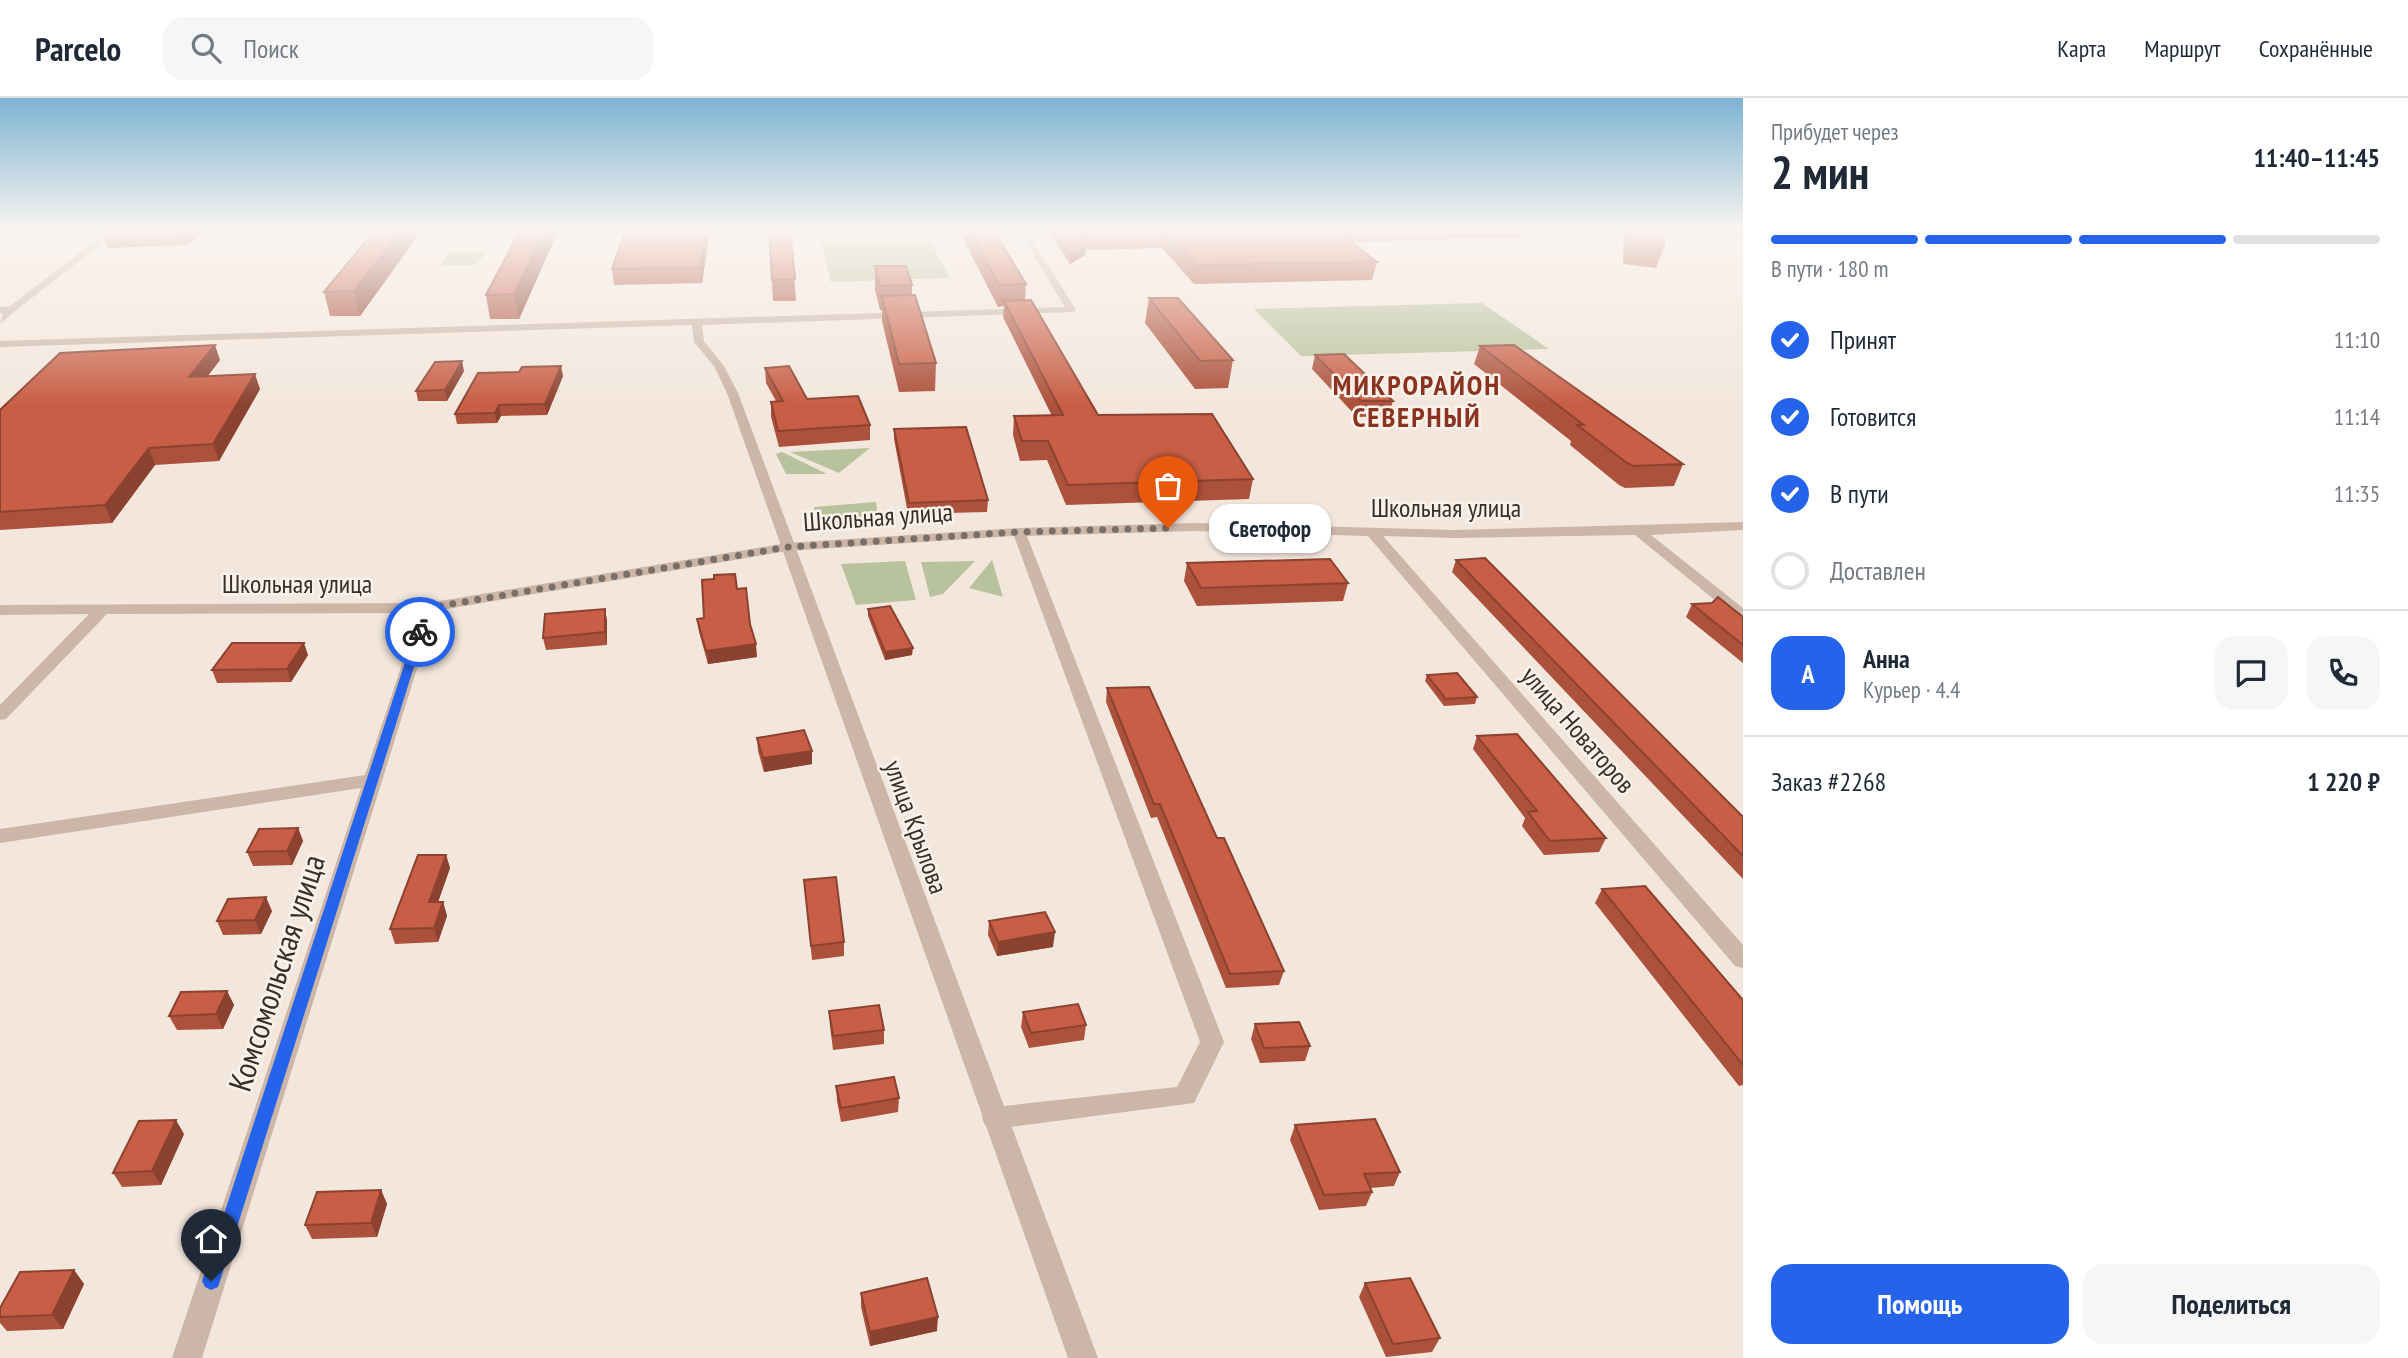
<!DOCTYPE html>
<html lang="ru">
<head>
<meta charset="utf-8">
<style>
  :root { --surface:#fff; --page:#f6f6f7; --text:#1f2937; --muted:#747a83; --line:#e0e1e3; --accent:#2563eb }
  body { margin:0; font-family:"PT Sans Narrow",sans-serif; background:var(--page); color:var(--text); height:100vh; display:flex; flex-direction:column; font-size:26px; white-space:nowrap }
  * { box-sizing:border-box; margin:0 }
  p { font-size:23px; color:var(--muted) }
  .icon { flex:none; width:38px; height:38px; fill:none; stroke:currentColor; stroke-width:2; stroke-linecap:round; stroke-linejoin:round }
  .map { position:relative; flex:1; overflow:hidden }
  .sheet { display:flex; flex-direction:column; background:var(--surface); width:665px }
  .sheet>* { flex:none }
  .pin { position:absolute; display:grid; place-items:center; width:60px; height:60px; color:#fff; margin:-72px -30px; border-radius:50% 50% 50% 0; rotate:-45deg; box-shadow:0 0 7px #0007 }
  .pin .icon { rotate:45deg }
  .courier { position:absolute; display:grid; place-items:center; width:70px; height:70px; margin:-35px; border:5px solid #2563eb; border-radius:50%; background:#fff; color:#222; box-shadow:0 2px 9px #0007 }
  .bubble { position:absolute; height:49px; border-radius:21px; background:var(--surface); box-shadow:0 2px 5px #0004; font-size:23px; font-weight:600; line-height:49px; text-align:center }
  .headline em { font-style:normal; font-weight:600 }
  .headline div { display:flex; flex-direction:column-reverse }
  .headline { display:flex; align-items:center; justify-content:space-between; height:119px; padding:0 28px }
  h1 { font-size:46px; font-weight:600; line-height:52px }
  .bar { display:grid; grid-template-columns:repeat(4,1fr); gap:10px 7px; align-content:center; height:84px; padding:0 28px }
  .bar i { height:9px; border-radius:5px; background:var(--line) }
  .bar .current { background:var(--accent) }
  .bar p { grid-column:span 4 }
  .line { display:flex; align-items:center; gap:18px; padding:0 28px; border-top:2px solid var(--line) }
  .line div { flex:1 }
  .round { display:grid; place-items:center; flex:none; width:74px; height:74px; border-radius:21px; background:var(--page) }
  ol { padding:0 28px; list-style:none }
  li { display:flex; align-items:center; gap:21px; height:77px }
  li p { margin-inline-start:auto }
  li .icon { padding:7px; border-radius:50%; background:var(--accent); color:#fff; stroke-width:4 }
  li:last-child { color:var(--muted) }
  li i { width:38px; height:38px; border:4px solid var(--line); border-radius:50% }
  .button { display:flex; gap:14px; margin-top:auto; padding:14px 28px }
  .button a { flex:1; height:80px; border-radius:21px; background:var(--accent); color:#fff; font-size:28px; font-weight:600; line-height:80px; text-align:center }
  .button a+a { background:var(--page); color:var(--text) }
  header { display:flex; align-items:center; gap:42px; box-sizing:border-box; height:98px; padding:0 35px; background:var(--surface); border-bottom:2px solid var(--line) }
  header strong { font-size:33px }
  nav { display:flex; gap:38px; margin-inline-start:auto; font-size:24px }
  .search { width:490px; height:63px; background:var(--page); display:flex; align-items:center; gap:18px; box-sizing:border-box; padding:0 24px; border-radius:21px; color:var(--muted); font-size:26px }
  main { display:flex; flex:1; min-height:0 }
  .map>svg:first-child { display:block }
  .green { fill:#b8c29c }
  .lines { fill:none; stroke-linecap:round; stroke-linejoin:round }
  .minor { fill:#cbb6a8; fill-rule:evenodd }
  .tertiary { fill:#cbb6a8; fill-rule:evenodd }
  .wall { fill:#ac513b }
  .shaded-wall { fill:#8c4230 }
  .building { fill:#c85e45; stroke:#8c4230; stroke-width:2 }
  .route { fill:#2563eb }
  .done { stroke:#796e68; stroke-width:7; stroke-dasharray:0 12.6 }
  .labels { text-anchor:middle; stroke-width:5; stroke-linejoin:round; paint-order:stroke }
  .street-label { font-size:26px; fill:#382d29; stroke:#faf2ea }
  .far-district-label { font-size:28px; font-weight:bold; letter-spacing:2px; fill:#893320; stroke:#faf2ea }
  .near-street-label { font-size:32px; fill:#382d29; stroke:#faf2ea }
</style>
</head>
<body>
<header>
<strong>Parcelo</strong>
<div class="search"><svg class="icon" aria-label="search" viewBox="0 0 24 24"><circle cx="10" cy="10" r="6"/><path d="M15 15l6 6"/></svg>Поиск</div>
<nav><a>Карта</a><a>Маршрут</a><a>Сохранённые</a></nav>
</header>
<main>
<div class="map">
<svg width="1743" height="1260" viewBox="0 0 1743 1260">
  <rect width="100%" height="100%" fill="#f3e7dd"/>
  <path class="green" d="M926 133 949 180 831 184 819 136Z
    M485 154 477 167 439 168 448 155Z
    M1482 205 1549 251 1301 258 1254 211Z
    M870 350 839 375 790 354Z
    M782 354 827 376H786L776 356Z
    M876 404 879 424 817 426 814 409Z
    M992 462 1003 499 969 490Z
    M905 463 916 502 856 507 841 466Z
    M975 463 943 496 930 499 921 464Z"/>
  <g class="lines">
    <path class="minor" d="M122 131H134L104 144 15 213H9V209L98 140Z
      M1673 131 1743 139V143L1677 133Z
      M1743 424V432L1651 437 1743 510V523L1738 521 1635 437 1455 440 1383 438 1743 847V870L1735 868 1368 438 1193 433 1027 438 1224 944 1194 1005 994 1031 985 1027 982 1020 985 1013 994 1009 1177 989 1200 944 1014 438 787 453 435 513 202 1260H172L361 690 0 745V731L365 677 419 515 107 516 6 621 0 622V607L89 516 0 517V507L428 505 787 445 1019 430 1193 425 1455 432Z"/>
    <path class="tertiary" d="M1018 131H1026L1076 212 1074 214 702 227 704 243 724 268 738 295 1098 1260H1068L727 295 714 268 694 244 692 227 0 249V243L1065 209Z
      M12 208 17 211 0 226 3 215H0V209Z"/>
  </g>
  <path class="wall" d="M0 131H68L0 134Z
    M101 131H208L186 147 108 150Z
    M374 131H559L519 221H490L486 197 520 134 419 136 360 218H330L324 194 374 133Z
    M710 131 702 185 614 187 612 171Z
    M769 131H929L791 134 796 203H773Z
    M958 131H993L1026 186 1025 202 1098 317 1253 381 1249 401 1066 407 1047 362 1020 363 1013 337 1014 318H1052L1003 219 1004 208 998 209Z
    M1047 131H1523L1521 139 1350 144 1377 164 1372 182 1194 186 1162 150 1087 152 1086 149 1085 157 1070 166Z
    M1624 131H1663L1664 150 1656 170 1623 166Z
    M875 168 912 187V197L936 265 935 293 899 294 882 223V212H880L875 192Z
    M1149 200 1233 262 1228 290 1195 291 1145 225Z
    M1480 248 1683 366 1674 388 1625 390 1619 387 1570 347 1571 343 1474 266Z
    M1315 257 1393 303 1388 318 1357 319 1312 271Z
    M220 262 207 278 260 291 219 363 155 367 112 425 0 432V312Z
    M765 270 807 301 870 327V342L779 349 771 319V304L776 303 766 285Z
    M464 273 447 303H418L416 293Z
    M563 278 547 317 501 318 497 325 457 326 455 316Z
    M894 331 988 402 987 414 908 416 894 341Z
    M1456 462 1743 719V781L1452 474Z
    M1187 465 1348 485 1343 503 1197 508 1184 483Z
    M737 491 750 526 757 559 708 566 699 534 697 521 704 520Z
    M1692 506 1743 519V565L1686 519Z
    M605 511 607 523V547L546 552 543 540Z
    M868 511 912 557 885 562 868 518Z
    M308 557 291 584 217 585 212 572Z
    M1427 577 1477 599 1475 606 1444 608 1425 583Z
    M1107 590 1284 873 1279 887 1226 890 1157 719 1151 720 1106 604Z
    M1477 638 1606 740 1599 754 1544 757 1522 728 1525 720 1473 651Z
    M757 640 812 653V666L764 674 758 653Z
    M298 730 303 743 292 767 253 768 247 754Z
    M446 757 450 770 438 804H443L447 818 438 844 395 846 390 831Z
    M804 782 844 844V858L812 862Z
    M1602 791 1743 902V987L1739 988 1595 805Z
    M272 813 261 836 223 837 217 823Z
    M989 823 1053 849 997 858 988 837Z
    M227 893 234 907 223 931 177 932 169 918Z
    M829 913 884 932V946L833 952 830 928Z
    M1023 914 1086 927 1084 942 1029 950 1021 929Z
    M1255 926 1310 948 1305 963 1260 965 1251 941Z
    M836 988 899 1000 898 1014 841 1024 837 1003Z
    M1295 1027 1400 1074 1394 1088 1370 1090 1372 1094 1366 1108 1319 1112 1290 1042Z
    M184 1036 161 1087 122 1089 113 1075Z
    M381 1092 387 1106 377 1139 312 1141 305 1127Z
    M74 1172 84 1186 63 1231 7 1233 0 1225V1210Z
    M1365 1185 1440 1240 1432 1254 1386 1259 1359 1199Z
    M861 1195 937 1233 870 1248 861 1209Z"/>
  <path class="shaded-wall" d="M181 131H208L186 147Z
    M402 131H418L419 136 360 218 354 193Z
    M546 131H559L519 221 514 196Z
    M706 131H710L702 185 700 170Z
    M1086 148 1085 157 1070 166 1071 157Z
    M215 247 220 262 195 295 189 279Z
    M462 263 464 273 447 303 445 292Z
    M561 268 563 278 547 317 545 306Z
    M255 276 260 291 219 363 213 346Z
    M499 307 501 318 497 325 495 315Z
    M149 350 155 367 112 425 105 407Z
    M605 511 607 523V547L605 534Z
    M304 545 308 557 291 584 287 571Z
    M756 546 757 559 708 566 706 553Z
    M913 550 912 557 885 562V554Z
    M812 653V666L764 674 763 660Z
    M298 730 303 743 292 767 287 753Z
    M446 757 450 770 433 818 429 804Z
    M266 799 272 813 261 836 255 822Z
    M443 804 447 818 438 844 434 830Z
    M1055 834 1053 849 997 858 998 844Z
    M227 893 234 907 223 931 216 916Z
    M176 1022 184 1036 161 1087 152 1073Z
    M381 1092 387 1106 377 1139 371 1125Z
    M74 1172 84 1186 63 1231 52 1217Z
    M938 1219 937 1233 870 1248V1234Z"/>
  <path class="building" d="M376 131H402L354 193 324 194Z
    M521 131H546L514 196 486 197Z
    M626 131H706L700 170 612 171Z
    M769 131H790L795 181 772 182Z
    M969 131H993L1026 186 999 187Z
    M1053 131H1075L1086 148 1071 157Z
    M1086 131H1333L1377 164 1197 167 1164 132 1089 134Z
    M1631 131H1663L1664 150 1630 146Z
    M875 168H906L912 187 880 188Z
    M915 197 936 265 899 266 882 198Z
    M1149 200H1178L1233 262 1200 263Z
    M1031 202 1098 317 1212 316 1253 381 1068 387 1048 343H1022L1014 318 1063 317 1004 203Z
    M215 247 189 279 255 276 213 346 149 350 105 407 0 414V312L60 255Z
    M1514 247 1683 366 1633 368 1627 365 1577 327H1584L1480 248Z
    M1344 256 1393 303H1361L1315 257Z
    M462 263 445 292 416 293 435 264Z
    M561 268 545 306 499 307 495 315 455 316 478 275 519 274 522 269Z
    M789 268 807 301 858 298 870 327 778 333 771 304 783 303 765 270Z
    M966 329 988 402 909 405 894 331Z
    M1485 460 1743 719V758L1456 462Z
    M1330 461 1348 485 1201 490 1187 465Z
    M735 476 737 491 746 490 750 526 756 546 706 553 697 521 704 520 702 482 714 481V477Z
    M1718 499 1743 519V547L1692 506 1712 505Z
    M890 508 913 550 885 554 868 511Z
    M605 511V534L543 540 545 516Z
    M232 545H304L287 571 212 572Z
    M1457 575 1477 599 1446 601 1427 577Z
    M1149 589 1217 740H1224L1284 873 1230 876 1160 706H1154L1107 590Z
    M804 632 812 653 763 660 757 640Z
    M1517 636 1606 740 1550 743 1528 714 1537 713 1477 638Z
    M298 730 287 753 247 754 259 731Z
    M418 757H446L429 804H443L434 830 390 831Z
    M836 779 844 844 811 848 804 782Z
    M1645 788 1743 902V967L1602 791Z
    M266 799 255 822 217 823 228 801Z
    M1045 814 1055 834 998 844 989 823Z
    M227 893 216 916 169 918 181 894Z
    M1078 906 1086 927 1031 935 1023 914Z
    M879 907 884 932 833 938 829 913Z
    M1299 924 1310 948 1264 950 1255 926Z
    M894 979 899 1000 841 1010 836 988Z
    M1375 1021 1400 1074 1364 1076 1372 1094 1324 1097 1295 1027Z
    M176 1022 152 1073 113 1075 139 1023Z
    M381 1092 371 1125 305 1127 317 1094Z
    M74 1172 52 1217 0 1219V1210L20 1174Z
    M927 1180 938 1219 870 1234 861 1195Z
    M1410 1180 1440 1240 1393 1246 1365 1185Z"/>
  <linearGradient id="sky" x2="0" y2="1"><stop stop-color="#7cb3d2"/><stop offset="0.43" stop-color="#faf4f0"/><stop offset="1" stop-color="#faf4f0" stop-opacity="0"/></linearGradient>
  <rect width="1743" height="307" fill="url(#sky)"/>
  <path class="route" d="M420 531 425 534 220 1183 218 1189 211 1192 205 1189 202 1183 415 534Z"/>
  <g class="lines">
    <path class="done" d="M420 534 428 510 788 449 1018 434 1168 430"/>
  </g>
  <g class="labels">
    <g class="street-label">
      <text x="1446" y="419">Школьная улица</text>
      <text transform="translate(878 419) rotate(-4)" y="9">Школьная улица</text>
      <text x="297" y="495">Школьная улица</text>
      <text transform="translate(1578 632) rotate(49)" y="9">улица Новаторов</text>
      <text transform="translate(916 729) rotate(70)" y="9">улица Крылова</text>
    </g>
    <g class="far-district-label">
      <text x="1417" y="297">МИКРОРАЙОН<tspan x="1417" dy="32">СЕВЕРНЫЙ</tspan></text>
    </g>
    <g class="near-street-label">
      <text transform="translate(277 875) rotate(-72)" y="11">Комсомольская улица</text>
    </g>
  </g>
</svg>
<div class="pin" style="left:1168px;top:430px;background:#ea580c"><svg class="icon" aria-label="bag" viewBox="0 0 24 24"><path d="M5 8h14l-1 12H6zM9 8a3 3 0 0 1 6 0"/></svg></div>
<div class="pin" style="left:211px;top:1183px;background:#1f2937"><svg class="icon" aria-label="home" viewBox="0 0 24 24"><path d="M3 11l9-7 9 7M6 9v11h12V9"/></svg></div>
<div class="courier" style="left:420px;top:534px"><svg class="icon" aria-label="bike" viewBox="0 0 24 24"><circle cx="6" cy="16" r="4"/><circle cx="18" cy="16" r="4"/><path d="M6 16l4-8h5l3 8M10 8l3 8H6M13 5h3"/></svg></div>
<div class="bubble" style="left:1209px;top:406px;width:122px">Светофор</div>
</div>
<section class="sheet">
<div class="headline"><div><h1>2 мин</h1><p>Прибудет через</p></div><em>11:40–11:45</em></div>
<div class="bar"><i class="current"></i><i class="current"></i><i class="current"></i><i></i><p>В пути · 180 m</p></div>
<ol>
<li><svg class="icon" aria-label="check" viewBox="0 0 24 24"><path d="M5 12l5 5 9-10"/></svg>Принят<p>11:10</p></li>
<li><svg class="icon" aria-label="check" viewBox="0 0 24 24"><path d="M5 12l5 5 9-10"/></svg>Готовится<p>11:14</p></li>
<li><svg class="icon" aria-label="check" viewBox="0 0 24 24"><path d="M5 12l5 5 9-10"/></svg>В пути<p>11:35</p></li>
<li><i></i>Доставлен</li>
</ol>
<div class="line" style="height:126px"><b class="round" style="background:var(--accent);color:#fff">А</b><div><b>Анна</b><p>Курьер · 4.4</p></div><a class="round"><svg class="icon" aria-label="chat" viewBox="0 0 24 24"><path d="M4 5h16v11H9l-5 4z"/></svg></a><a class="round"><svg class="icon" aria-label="phone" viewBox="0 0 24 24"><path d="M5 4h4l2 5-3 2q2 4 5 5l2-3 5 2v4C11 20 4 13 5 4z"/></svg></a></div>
<div class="line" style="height:91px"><div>Заказ #2268</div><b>1 220 ₽</b></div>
<div class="button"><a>Помощь</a><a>Поделиться</a></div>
</section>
</main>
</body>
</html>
